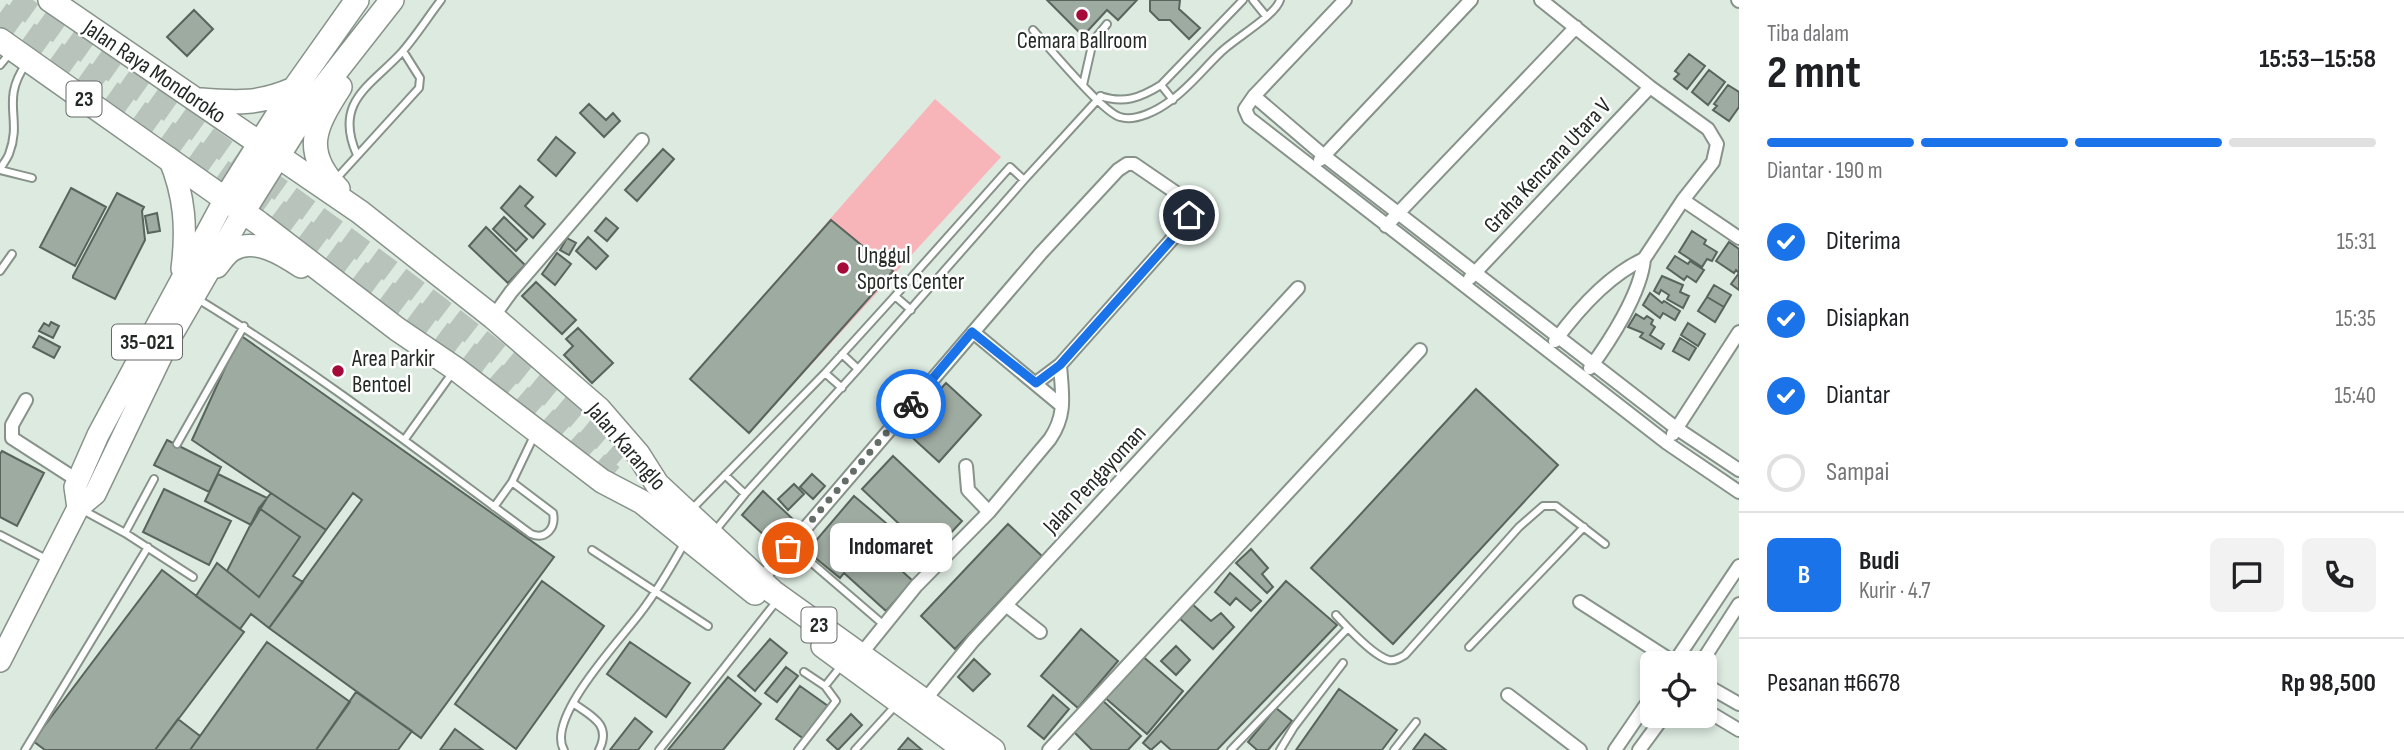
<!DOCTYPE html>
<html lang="id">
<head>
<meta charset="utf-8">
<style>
  :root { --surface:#fff; --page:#f2f2f2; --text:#202124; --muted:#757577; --line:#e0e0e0; --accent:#1a73e8 }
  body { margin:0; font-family:"Sofia Sans Condensed",sans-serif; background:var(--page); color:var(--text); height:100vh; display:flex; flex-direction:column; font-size:26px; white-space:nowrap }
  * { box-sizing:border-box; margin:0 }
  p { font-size:23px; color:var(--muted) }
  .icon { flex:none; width:38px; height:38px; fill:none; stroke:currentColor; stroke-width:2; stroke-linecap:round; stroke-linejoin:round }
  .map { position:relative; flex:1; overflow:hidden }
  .panel { display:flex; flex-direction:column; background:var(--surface); width:665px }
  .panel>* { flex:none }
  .controls { position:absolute; left:1640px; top:651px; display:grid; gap:14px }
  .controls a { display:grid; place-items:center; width:77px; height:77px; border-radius:10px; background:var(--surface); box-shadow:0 4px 10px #0003; font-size:35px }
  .pin { position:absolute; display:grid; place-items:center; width:60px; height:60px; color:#fff; margin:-30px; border:4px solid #fff; border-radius:50%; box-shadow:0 2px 7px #0007 }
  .courier { position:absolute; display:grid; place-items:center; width:70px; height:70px; margin:-35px; border:5px solid #1a73e8; border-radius:50%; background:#fff; color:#222; box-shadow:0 2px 9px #0007 }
  .bubble { position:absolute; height:49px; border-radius:10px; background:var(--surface); box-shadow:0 4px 10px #0003; font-size:23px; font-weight:700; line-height:49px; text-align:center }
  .headline em { font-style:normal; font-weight:700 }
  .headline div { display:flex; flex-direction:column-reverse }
  .headline { display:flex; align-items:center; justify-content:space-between; height:119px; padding:0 28px }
  h1 { font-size:46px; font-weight:700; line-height:52px }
  .bar { display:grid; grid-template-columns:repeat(4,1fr); gap:10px 7px; align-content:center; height:84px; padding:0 28px }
  .bar i { height:9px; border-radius:5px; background:var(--line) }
  .bar .current { background:var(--accent) }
  .bar p { grid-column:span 4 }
  .line { display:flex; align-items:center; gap:18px; padding:0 28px; border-top:2px solid var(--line) }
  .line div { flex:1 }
  .round { display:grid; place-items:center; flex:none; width:74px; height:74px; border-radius:10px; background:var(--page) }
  ol { padding:0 28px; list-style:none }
  li { display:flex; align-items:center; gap:21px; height:77px }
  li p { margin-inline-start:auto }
  li .icon { padding:7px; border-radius:50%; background:var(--accent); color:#fff; stroke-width:4 }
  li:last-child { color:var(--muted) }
  li i { width:38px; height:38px; border:4px solid var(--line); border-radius:50% }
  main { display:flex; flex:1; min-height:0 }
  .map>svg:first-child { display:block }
  .green { fill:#f7b5ba }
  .building { fill:#9eaba1; stroke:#58645c; stroke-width:2 }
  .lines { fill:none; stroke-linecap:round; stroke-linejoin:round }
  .highway-tunnel { stroke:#b7c3bb; stroke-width:23; stroke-dasharray:23 11; stroke-linecap:butt }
  .lane-casing { stroke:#87938a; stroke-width:10 }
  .street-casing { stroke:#87938a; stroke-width:16 }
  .primary-casing { stroke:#87938a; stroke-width:24 }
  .highway-casing { stroke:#87938a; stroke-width:26 }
  .lane { stroke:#fff; stroke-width:6 }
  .street { stroke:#fff; stroke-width:12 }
  .primary { stroke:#fff; stroke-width:21 }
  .highway { stroke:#fff; stroke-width:23 }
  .done { stroke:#646d67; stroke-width:7; stroke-dasharray:0 12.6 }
  .route { stroke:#1a73e8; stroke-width:9 }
  .poi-dot { fill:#a50a39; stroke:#fff; stroke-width:2.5 }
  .labels { text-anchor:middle; stroke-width:5; stroke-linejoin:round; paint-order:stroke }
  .shield { fill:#fff; stroke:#666967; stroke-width:2 }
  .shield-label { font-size:21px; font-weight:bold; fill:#242926 }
  .poi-label { font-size:23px; fill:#242926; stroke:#fff; text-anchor:start }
  .street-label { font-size:23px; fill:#242926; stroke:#fff }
</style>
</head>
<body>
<main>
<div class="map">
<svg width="1739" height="750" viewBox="0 0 1739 750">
  <rect width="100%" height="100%" fill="#dceae0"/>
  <path class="green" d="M935 99 1001 157 749 433 690 379Z"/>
  <path class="building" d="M1047 0H1137L1118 20 1107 10 1083 36Z
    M1150 0H1180L1179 9 1200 28 1189 39 1170 20H1159L1150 11Z
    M194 10 213 29 187 56 167 37Z
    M1689 54 1705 66 1687 89 1674 79 1679 74 1675 71Z
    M1709 70 1725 82 1708 105 1692 92Z
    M1728 85 1739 92V107L1729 121 1713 110 1717 106 1714 104Z
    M589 104 606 120 613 113 620 121 604 137 580 113Z
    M556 137 575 153 556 176 538 160Z
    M663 149 674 159 637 201 625 190Z
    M520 186 533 197 525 206 545 224 533 238 501 208Z
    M71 188 106 207 75 266 40 247Z
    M117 193 144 207 142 211 145 240 115 299 73 278V276Z
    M157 213 160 231 148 233 145 216Z
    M504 217 527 239 516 251 493 229Z
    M606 218 618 228 607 241 595 231Z
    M831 220 893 271 749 433 690 379Z
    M486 227 525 265 508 283 469 246Z
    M1692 231 1706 240 1704 244 1717 252 1712 261 1707 259 1702 267 1679 252Z
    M588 237 608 256 596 269 576 251Z
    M567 238 576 243 569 255 560 250Z
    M1729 242 1739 249V290L1731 284 1739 273 1736 270 1734 273 1716 261Z
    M557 253 571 264 555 285 542 274Z
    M1675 256 1688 264 1690 261 1704 270 1696 282 1687 276 1684 280 1667 268Z
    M1662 276 1683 285 1680 292 1689 296 1683 308 1667 299 1669 295 1661 290 1659 294 1654 291Z
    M536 282 576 320 562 334 522 296Z
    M1714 285 1731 295 1724 307 1707 297Z
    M1650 293 1662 303 1664 301 1680 311 1675 320 1663 313 1660 318 1643 305Z
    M1707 297 1724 307 1715 322 1698 311Z
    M1636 314 1644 319 1647 316 1653 320 1651 324 1655 327 1650 335 1664 344 1661 349 1640 337 1643 333 1628 327Z
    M51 322 59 326 53 338 39 331 44 323 49 326Z
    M1688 323 1705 334 1698 346 1681 335Z
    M578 328 613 363 592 383 564 355 573 346 566 339Z
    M240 335 554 557 421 738 269 628 362 500 353 493 326 530 192 440Z
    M39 336 60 347 54 358 33 347Z
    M1680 338 1696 348 1689 360 1673 351Z
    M946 383 981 415 939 462 904 430Z
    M1476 389 1558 465 1393 644 1311 568Z
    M167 440 221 467 209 492 154 465Z
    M2 451 44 473 17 526 0 517V454Z
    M893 456 962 521 931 554 862 489Z
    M218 474 267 498 251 525 205 501Z
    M812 474 825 486 813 499 800 487Z
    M794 484 804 494 788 510 778 499Z
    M164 489 231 521 209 565 143 532Z
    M763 491 797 523 776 546 742 515Z
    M271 493 326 530 293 576 303 582 269 628 251 614 240 629 196 596 217 563 259 597 300 537 259 508Z
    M854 496 886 523 870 542 913 581 886 611 844 573 840 578 807 551Z
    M259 508 300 537 259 597 227 571Z
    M1008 524 1042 556 955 649 921 616Z
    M1251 549 1268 568 1262 574 1273 587 1267 593 1236 563Z
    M162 570 244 632 155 750H45L33 741Z
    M1230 573 1261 601 1251 611 1236 598 1230 605 1215 592Z
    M542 581 604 626 516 749 455 704Z
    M1286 581 1337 625 1217 750H1171L1161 741 1151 750 1143 743Z
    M1191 603 1211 621 1221 613 1234 627 1213 649 1178 617Z
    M1081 629 1118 661 1078 708 1041 676Z
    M770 639 787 653 755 691 738 676Z
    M267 642 350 702 316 750H190Z
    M630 642 690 683 666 717 607 674Z
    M1176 646 1190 660 1176 675 1161 661Z
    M1140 654 1183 691 1147 734 1103 696Z
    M974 659 990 674 973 691 958 677Z
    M786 667 798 676 777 702 765 693Z
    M728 677 761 704 723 750H668Z
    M800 686 828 706 804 739 776 719Z
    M1339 689 1397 730 1382 750H1296Z
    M356 692 412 731 398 750H316Z
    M1053 695 1069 709 1044 739 1028 726Z
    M1101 699 1141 736 1128 750H1092L1072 730Z
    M1276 708 1292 721 1268 750H1257L1248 742Z
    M851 714 862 725 838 750 827 740Z
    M635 718 652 732 638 750H610Z
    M178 719 200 736 190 750H155Z
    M455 729 483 750H440Z
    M1425 734 1446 750H1413Z
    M908 738 922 750H898Z"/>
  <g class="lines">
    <path class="highway-tunnel" d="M13 0C220 147 430 291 623 457
      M0 13 276 209 489 368 612 476"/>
    <g class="lane-casing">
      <path id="lane" d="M1253 0 1266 16
        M1033 30C1049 47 1102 112 1120 117 1136 122 1158 110 1170 101 1189 88 1204 68 1221 52 1234 39 1276 15 1280 0
        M0 65 10 53
        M1083 85 1093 41 1107 24
        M1161 85 1173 100
        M1100 96C1124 104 1140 98 1161 85L1243 0
        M357 155C333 101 371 86 402 52 416 36 428 17 441 0
        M0 169C3 164 7 159 9 154 23 118 0 101 26 64
        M0 170 32 178
        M336 179 419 88 420 78 403 51
        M0 271 12 254
        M895 296 1010 167 1024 180
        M196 298C313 369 421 453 531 534 546 540 556 528 553 513L512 482
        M842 354 858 369
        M825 373 842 388
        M405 439 453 372
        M177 444 244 326
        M725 475 745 494
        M494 507 512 482 534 436
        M81 509 125 533 193 577
        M691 510 825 373 895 296 911 310
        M714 532 745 494 858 369 1024 180 1101 96
        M125 533 154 479
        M0 535 48 560
        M592 550 708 626
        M813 564 884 625
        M1336 615C1347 627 1373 656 1389 660 1395 661 1400 658 1405 655L1519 527 1543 506H1556L1605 544
        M1469 647 1584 527
        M825 686 841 666
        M573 703C591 716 612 724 599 750
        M25 750 148 547
        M564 750C545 718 622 638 641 612 658 590 671 567 685 542
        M659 750 772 607
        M798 750 836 701 825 686 804 672
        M855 750 896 705
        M1231 750 1348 628
        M1280 750 1294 727 1343 663
        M1394 750 1416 722"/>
    </g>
    <g class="street-casing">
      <path id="street" d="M1345 0 1254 96 1245 109 1249 118 1667 443 1739 492
        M1541 0 1650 87 1708 129 1717 144 1713 162 1683 200 1644 259C1641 293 1610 341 1590 368
        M1738 0 1739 1
        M1254 96 1323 155 1676 428 1739 470
        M1320 160 1471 0
        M1683 200 1739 238
        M1386 226 1576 27
        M1470 278 1650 87
        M493 317 511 292 642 140
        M973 332 1062 406
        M1555 341C1577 311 1609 275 1644 259
        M1036 383 1060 365
        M26 400 12 425V438L77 480
        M1673 434 1739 332
        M966 466 968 490 989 512
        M761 580 1041 253 1118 170 1127 164H1134L1188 201 1189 215 1181 229 1060 365C1062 394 1067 414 1050 439L989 512 916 586 857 659
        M1580 602 1675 663
        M1007 606 1040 632
        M1674 663 1739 566
        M1701 663 1739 604
        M1704 684 1739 704
        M1508 695 1580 750
        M924 701 973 641 1298 288
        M1704 709 1739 730
        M1049 750 1420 350
        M1615 750 1652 696
        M1639 750 1664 716"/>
    </g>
    <g class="primary-casing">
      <path id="primary" d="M169 158C185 196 187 229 182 269
        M217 267C222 261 226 254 233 250 255 237 283 255 301 267
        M78 508 75 487 98 435 225 199
        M0 661 78 508 95 494 170 338 243 212"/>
    </g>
    <g class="highway-casing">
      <path id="highway" d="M50 0 360 212 493 317 599 409 638 454 657 484 773 592 993 750
        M0 40 259 223 397 329 456 369 602 481 642 502 755 593
        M201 100C237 103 260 104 294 89
        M338 189C301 151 315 126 340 87
        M225 199 294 89 357 0
        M243 212 312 102 392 0
        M823 646 965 750"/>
    </g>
    <use href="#lane" class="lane"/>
    <use href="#street" class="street"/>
    <use href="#primary" class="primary"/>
    <use href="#highway" class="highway"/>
  </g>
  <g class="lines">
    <path class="done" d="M788 548 911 404"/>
    <path class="route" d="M911 404 972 332 1036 383 1060 365 1181 229 1189 215"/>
  </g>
  <g class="poi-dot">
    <circle cx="1082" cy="15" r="7"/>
    <circle cx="843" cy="268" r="7"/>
    <circle cx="338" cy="371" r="7"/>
  </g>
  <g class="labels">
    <g class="shield">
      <rect x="66.5" y="81.5" width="35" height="35" rx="5"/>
      <rect x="112" y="324.5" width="70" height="35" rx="5"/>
      <rect x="801.5" y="607.5" width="35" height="35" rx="5"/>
    </g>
    <g class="shield-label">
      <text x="84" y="106">23</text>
      <text x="147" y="349">35-021</text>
      <text x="819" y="632">23</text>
    </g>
    <g class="poi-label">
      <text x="1082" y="48" text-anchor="middle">Cemara Ballroom</text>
      <text x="857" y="263">Unggul<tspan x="857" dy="26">Sports Center</tspan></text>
      <text x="352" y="366">Area Parkir<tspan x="352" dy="26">Bentoel</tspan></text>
    </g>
    <g class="street-label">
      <text transform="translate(155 71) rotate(34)" y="8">Jalan Raya Mondoroko</text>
      <text transform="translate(1547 165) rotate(-47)" y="8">Graha Kencana Utara V</text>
      <text transform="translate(627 446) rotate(49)" y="8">Jalan Karanglo</text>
      <text transform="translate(1094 479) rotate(-47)" y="8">Jalan Pengayoman</text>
    </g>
  </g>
</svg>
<div class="controls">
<a><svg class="icon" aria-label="locate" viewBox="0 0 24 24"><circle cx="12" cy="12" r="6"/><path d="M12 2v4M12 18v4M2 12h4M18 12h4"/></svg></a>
</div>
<div class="pin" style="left:788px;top:548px;background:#ea580c"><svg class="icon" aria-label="bag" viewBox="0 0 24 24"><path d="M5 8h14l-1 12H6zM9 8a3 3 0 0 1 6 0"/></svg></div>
<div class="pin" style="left:1189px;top:215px;background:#1f2937"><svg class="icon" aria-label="home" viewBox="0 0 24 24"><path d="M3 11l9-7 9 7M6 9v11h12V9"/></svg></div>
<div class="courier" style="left:911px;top:404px"><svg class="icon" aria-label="bike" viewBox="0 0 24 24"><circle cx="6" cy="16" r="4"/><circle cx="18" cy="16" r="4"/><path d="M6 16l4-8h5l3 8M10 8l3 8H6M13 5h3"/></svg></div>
<div class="bubble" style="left:830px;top:523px;width:122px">Indomaret</div>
</div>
<section class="panel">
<div class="headline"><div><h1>2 mnt</h1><p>Tiba dalam</p></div><em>15:53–15:58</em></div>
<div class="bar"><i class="current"></i><i class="current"></i><i class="current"></i><i></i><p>Diantar · 190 m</p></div>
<ol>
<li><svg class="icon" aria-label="check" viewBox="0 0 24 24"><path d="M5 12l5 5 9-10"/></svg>Diterima<p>15:31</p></li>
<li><svg class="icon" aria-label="check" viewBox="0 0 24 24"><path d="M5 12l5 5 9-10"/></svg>Disiapkan<p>15:35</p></li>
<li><svg class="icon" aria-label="check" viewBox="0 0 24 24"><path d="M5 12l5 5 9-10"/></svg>Diantar<p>15:40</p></li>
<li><i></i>Sampai</li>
</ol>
<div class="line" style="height:126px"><b class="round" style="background:var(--accent);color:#fff">B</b><div><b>Budi</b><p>Kurir · 4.7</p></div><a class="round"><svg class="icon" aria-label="chat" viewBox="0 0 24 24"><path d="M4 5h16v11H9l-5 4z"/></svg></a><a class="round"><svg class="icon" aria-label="phone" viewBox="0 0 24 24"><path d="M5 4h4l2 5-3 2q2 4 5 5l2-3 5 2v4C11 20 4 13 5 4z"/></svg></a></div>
<div class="line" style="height:91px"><div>Pesanan #6678</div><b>Rp 98,500</b></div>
</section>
</main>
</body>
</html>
